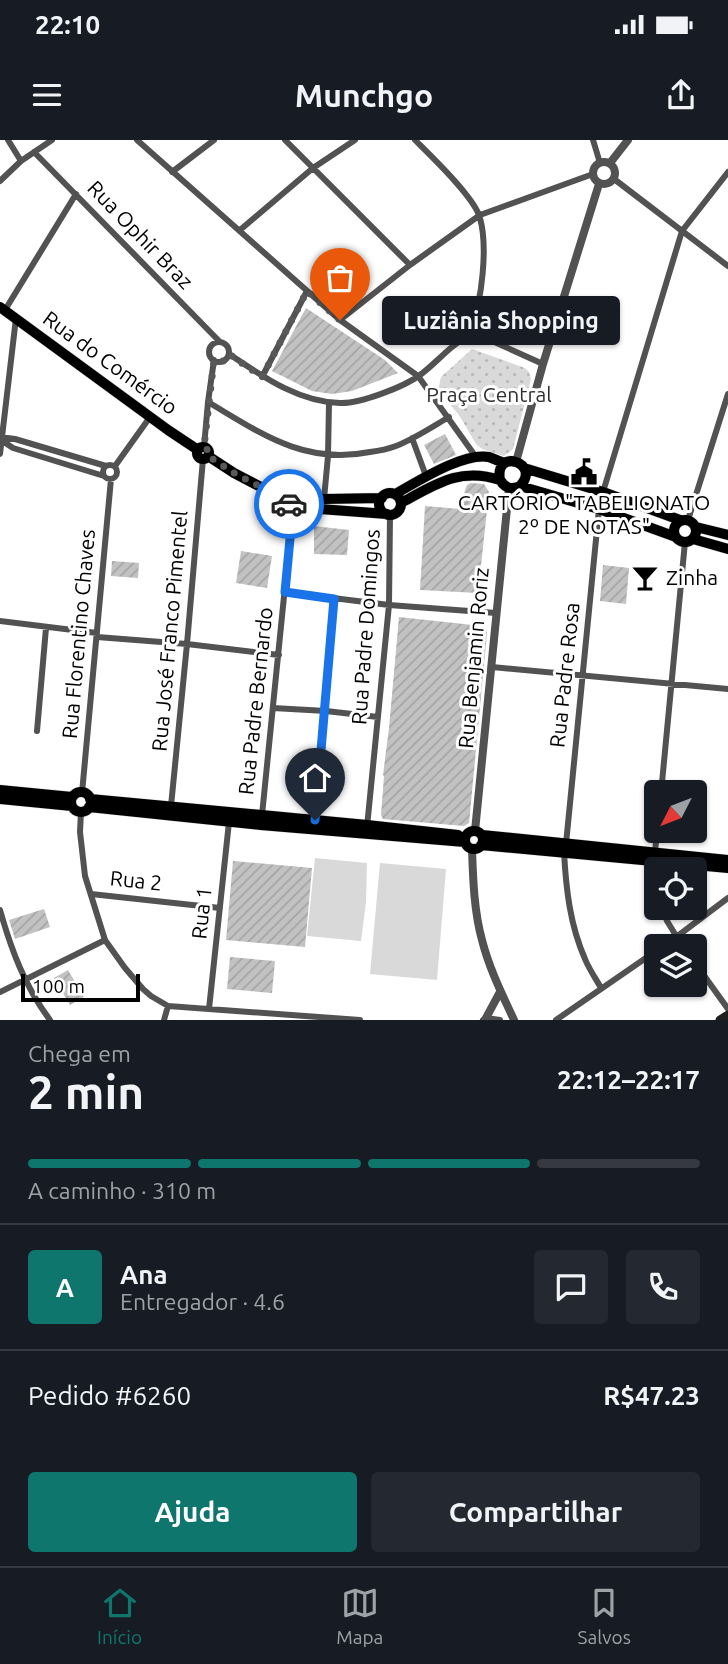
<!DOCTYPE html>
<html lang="pt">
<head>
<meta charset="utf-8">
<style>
  :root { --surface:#171b24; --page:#242831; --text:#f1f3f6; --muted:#9ea1a6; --line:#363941; --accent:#0f766e }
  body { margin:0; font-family:Ubuntu,sans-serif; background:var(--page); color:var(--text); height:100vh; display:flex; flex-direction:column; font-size:26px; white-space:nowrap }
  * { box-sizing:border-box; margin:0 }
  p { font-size:23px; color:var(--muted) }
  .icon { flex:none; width:38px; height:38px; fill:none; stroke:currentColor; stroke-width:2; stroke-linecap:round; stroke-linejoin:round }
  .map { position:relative; height:880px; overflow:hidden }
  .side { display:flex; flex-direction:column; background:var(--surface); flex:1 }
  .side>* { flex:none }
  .needle { width:46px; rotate:228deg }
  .buttons { position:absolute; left:644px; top:640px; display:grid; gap:14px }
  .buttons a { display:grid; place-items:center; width:63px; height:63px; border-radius:7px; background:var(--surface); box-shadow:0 2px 5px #0004; font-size:35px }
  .scale { position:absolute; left:21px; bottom:18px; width:119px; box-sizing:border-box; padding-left:7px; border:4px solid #000; border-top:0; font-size:19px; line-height:24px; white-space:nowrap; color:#000; -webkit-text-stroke:5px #fff; paint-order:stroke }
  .pin { position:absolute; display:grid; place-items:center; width:60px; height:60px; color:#fff; margin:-72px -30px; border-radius:50% 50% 50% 0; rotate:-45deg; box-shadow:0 0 7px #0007 }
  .pin .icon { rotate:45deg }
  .courier { position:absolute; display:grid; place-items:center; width:70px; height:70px; margin:-35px; border:5px solid #1a73e8; border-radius:50%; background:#fff; color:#222; box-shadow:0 2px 9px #0007 }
  .bubble { position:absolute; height:49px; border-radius:7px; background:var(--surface); box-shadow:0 2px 5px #0004; font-size:23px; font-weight:700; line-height:49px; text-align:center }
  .overview em { font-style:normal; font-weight:700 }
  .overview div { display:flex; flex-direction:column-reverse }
  .overview { display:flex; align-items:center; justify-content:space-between; height:119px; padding:0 28px }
  h1 { font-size:46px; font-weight:700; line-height:52px }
  .bar { display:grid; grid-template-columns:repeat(4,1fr); gap:10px 7px; align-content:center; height:84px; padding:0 28px }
  .bar i { height:9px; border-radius:5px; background:var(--line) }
  .bar .active { background:var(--accent) }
  .bar p { grid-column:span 4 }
  .line { display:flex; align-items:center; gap:18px; padding:0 28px; border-top:2px solid var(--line) }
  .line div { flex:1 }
  .round { display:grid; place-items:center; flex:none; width:74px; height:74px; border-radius:7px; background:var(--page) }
  .button { display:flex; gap:14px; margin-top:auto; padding:14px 28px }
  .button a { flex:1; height:80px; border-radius:7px; background:var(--accent); color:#fff; font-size:28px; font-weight:700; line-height:80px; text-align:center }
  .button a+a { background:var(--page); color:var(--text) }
  .status { display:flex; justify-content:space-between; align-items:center; height:49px; padding:0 35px; background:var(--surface); direction:ltr }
  .status svg { height:19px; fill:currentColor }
  header { display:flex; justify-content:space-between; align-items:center; height:91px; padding:0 28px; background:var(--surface); font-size:32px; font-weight:700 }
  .tabs { display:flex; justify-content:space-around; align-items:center; height:98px; border-top:2px solid var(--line); background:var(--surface); font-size:19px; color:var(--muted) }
  .tabs a { display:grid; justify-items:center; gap:4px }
  .tabs .active { color:var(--accent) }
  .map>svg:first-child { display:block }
  .green { fill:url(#green-dots) }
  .pitch { fill:#d9d9d9 }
  .building { fill:url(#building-hatch) }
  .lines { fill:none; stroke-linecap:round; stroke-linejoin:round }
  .primary-casing { stroke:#dbdbdb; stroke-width:11 }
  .minor { stroke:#525252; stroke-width:6 }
  .tertiary { stroke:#525252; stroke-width:8 }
  .secondary { stroke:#1f1f1f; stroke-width:9 }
  .primary { stroke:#000; stroke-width:10 }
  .done { stroke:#595959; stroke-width:7; stroke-dasharray:0 12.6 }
  .route { stroke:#1a73e8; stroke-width:9 }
  .labels { text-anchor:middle; stroke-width:6; stroke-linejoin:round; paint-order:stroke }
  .street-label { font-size:21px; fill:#000; stroke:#fff }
  .park-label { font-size:21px; fill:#303030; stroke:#fff }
  .poi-label { font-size:21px; fill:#000; stroke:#fff }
</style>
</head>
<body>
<div class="status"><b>22:10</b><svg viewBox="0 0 49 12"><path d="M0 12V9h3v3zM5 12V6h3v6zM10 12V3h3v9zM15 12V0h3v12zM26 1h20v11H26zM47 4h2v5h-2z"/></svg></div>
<header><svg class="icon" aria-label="menu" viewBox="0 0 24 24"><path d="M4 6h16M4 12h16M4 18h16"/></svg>Munchgo<svg class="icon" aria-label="share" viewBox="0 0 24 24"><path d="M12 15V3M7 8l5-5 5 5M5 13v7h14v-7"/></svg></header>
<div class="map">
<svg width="728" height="880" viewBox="0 0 728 880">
  <defs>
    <pattern id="green-dots" width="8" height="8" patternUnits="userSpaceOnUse" patternTransform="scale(1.75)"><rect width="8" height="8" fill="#d9d9d9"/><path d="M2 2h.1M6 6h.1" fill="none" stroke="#b8b8b8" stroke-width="1.8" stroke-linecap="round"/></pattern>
    <pattern id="building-hatch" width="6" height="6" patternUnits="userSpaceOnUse" patternTransform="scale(1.75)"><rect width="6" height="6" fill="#c2c2c2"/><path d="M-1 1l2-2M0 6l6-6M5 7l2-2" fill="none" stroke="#a5a5a5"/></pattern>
  </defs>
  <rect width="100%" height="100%" fill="#fff"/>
  <path class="green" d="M472 209 525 228 529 232 531 239 513 309 504 316 482 309 476 304 459 275 440 253 439 246 441 237Z"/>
  <path class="pitch" d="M315 718 367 723 366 762 361 801 307 796Z
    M380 723 446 729 437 840 370 834Z"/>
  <path class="building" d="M306 168 385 220 398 233 352 251 332 254 312 251 272 231Z
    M445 294 456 315 434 324 424 305Z
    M471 343 484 344 489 352 478 453 420 450 425 366 460 369 465 350 467 345Z
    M314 386 349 390 347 415 314 414Z
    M241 411 272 416 267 448 236 443Z
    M112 421 139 423 138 438 111 436Z
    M603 425 629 428 626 464 600 461Z
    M399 477 482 486 487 492 471 663 469 683 464 686 383 679 381 675 384 636 383 635 389 588Z
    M233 721 312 728 305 807 226 800Z
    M44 769 50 787 15 799 9 780Z
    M230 817 275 821 272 853 227 849Z
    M68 830 84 857 70 865 54 838Z"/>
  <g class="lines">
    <g class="primary-casing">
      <path id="primary" d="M0 167 168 290 198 310
        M197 313a6 6 0 1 1 12 0a6 6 0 1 1-12 0Z
        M208 316 234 333 278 356 293 367 387 374
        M524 328 603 352 680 380
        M500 340C494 307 542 323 520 346
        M379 364a11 11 0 1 1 22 0a11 11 0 1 1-22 0Z
        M395 354C417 342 463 312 489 317 494 319 499 321 504 323
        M279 356 324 359 382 358
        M401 363C436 344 460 327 500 340 505 348 511 350 520 346L599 369 676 397
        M674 391a11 11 0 1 1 22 0a11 11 0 1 1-22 0Z
        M696 387 728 395
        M693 399 728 409
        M0 650 72 657
        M71 662a10 10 0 1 1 20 0a10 10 0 1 1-20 0Z
        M0 659 72 666
        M90 659 367 685 458 695
        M89 667 261 685 465 702
        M465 700a9 9 0 1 1 18 0a9 9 0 1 1-18 0Z
        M482 695 728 720
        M481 705 728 728"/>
    </g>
    <path class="minor" d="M8 0 21 21
      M137 0 340 180 418 236 476 317
      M285 0 410 125
      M593 0 600 23
      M34 12 220 202
      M172 32 214 0
      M614 39 728 126
      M0 41 21 21 52 0
      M240 90 313 28 355 0
      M5 170 76 54
      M340 180 410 125 480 75 593 34
      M470 191 543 224
      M209 212a10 10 0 1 1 20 0a10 10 0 1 1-20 0Z
      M229 214C262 236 298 262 340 263 359 264 404 247 420 235 431 227 441 216 452 207 458 202 468 196 471 188 482 161 488 107 480 78 475 58 431 16 415 0
      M262 237 307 151
      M208 262C262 294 304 325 370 312 378 311 388 309 396 306 414 299 432 287 449 277
      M0 297 15 299 106 326
      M412 298 426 336
      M1 300 13 308 104 336
      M204 307 208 262 214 220
      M0 314 16 178
      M103 332a7 7 0 1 1 14 0a7 7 0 1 1-14 0Z
      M115 326 150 277
      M324 359 328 316 329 263
      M688 380 728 254
      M285 452 389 465 496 473
      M0 481 97 493
      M97 497 187 504 279 515
      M492 527 728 549
      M273 568 326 571 378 577
      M37 591 46 488
      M82 653 111 339
      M661 653 685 402
      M171 666 187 504 203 319
      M81 672 80 692 85 736 105 800 125 828 143 849 151 856 168 866 360 880
      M315 680 334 459
      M261 685 293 367
      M367 687 389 465 390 375
      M566 704 599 369 603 352 682 91 728 32
      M564 712C566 749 570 785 585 819 589 829 596 839 601 848
      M655 712 657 691
      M654 721 656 742
      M91 754 220 768
      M662 768 667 781 683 807
      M0 770C11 809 25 847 50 880
      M663 807 728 758
      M695 823 728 869
      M0 852 105 800
      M209 869 229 682
      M164 880 168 866
      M483 880 486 878 500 880
      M556 880 656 811"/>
    <path class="tertiary" d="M593 33a11 11 0 1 1 22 0a11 11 0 1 1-22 0Z
      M610 23 628 0
      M516 322 543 224 599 44
      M475 691 509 348
      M472 709C473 739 474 771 482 800 489 828 502 854 514 880
      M486 878 500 852"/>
    <path class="secondary" d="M720 880 728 875"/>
    <use href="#primary" class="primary"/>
  </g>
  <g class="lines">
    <path class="done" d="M289 364 278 356 234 333 208 316 207 309 204 307 214 220 223 221 229 214 262 237 307 151 340 180"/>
    <path class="route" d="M289 364 293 367 285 452 334 459 315 680"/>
  </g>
  <defs>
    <g id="civic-bare" transform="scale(2.1)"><path d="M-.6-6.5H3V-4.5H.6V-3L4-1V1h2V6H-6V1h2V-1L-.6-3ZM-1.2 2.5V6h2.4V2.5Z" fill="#000" stroke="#fff" stroke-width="2.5" paint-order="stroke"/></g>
    <g id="bar-bare" transform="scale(2.1)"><path d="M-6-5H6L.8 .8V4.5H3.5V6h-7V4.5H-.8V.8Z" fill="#000" stroke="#fff" stroke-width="2.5" paint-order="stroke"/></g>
  </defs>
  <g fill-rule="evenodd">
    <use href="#civic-bare" x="584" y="332"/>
    <use href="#bar-bare" x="645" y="438"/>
  </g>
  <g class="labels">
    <g class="street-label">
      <text transform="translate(140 95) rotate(46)" y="7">Rua Ophir Braz</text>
      <text transform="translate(110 223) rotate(36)" y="7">Rua do Comércio</text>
      <text transform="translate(366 487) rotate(-86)" y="7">Rua Padre Domingos</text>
      <text transform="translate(170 491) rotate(-85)" y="7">Rua José Franco Pimentel</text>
      <text transform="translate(79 494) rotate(-85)" y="7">Rua Florentino Chaves</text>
      <text transform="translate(474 518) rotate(-85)" y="7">Rua Benjamin Roriz</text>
      <text transform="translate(565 535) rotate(-84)" y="7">Rua Padre Rosa</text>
      <text transform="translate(256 561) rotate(-84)" y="7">Rua Padre Bernardo</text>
      <text transform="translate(136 741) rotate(6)" y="7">Rua 2</text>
      <text transform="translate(202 773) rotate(-84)" y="7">Rua 1</text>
    </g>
    <g class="park-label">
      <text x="489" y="262">Praça Central</text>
    </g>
    <g class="poi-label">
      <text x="584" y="370">CARTÓRIO "TABELIONATO<tspan x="584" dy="24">2º DE NOTAS"</tspan></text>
      <text x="666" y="445" text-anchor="start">Zinha</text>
    </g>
  </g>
</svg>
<div class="buttons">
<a><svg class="needle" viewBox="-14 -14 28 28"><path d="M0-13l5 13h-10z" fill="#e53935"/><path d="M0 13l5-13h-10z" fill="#9ea1a6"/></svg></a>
<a><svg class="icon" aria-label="locate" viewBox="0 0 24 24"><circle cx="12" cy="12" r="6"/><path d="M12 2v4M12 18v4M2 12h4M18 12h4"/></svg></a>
<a><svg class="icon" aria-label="layers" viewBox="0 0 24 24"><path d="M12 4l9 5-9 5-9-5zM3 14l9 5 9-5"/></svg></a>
</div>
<div class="scale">100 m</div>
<div class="pin" style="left:340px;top:180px;background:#ea580c"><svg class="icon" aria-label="bag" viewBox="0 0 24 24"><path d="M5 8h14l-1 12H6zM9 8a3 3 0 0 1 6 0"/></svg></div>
<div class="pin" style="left:315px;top:680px;background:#1f2937"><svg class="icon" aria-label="home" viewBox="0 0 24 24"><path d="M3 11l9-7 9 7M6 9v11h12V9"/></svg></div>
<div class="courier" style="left:289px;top:364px"><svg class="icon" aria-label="car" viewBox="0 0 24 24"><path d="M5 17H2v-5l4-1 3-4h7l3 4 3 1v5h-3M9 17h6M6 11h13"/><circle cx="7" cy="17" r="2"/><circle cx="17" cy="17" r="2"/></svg></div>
<div class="bubble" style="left:382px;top:156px;width:238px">Luziânia Shopping</div>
</div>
<section class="side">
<div class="overview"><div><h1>2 min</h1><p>Chega em</p></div><em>22:12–22:17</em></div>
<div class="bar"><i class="active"></i><i class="active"></i><i class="active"></i><i></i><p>A caminho · 310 m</p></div>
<div class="line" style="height:126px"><b class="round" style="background:var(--accent);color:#fff">A</b><div><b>Ana</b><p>Entregador · 4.6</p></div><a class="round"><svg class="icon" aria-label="chat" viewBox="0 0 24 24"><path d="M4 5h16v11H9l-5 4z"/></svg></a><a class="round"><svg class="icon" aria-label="phone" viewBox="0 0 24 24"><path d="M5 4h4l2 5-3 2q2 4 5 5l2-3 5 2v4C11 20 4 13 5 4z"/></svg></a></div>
<div class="line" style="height:91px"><div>Pedido #6260</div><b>R$47.23</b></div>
<div class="button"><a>Ajuda</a><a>Compartilhar</a></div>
</section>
<nav class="tabs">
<a class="active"><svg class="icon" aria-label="home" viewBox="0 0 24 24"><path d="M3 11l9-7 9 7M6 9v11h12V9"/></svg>Início</a>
<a><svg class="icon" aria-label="map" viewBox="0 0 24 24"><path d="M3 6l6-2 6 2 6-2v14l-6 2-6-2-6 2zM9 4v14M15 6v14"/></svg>Mapa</a>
<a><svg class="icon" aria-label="saved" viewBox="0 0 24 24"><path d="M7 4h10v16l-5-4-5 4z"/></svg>Salvos</a>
</nav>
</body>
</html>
